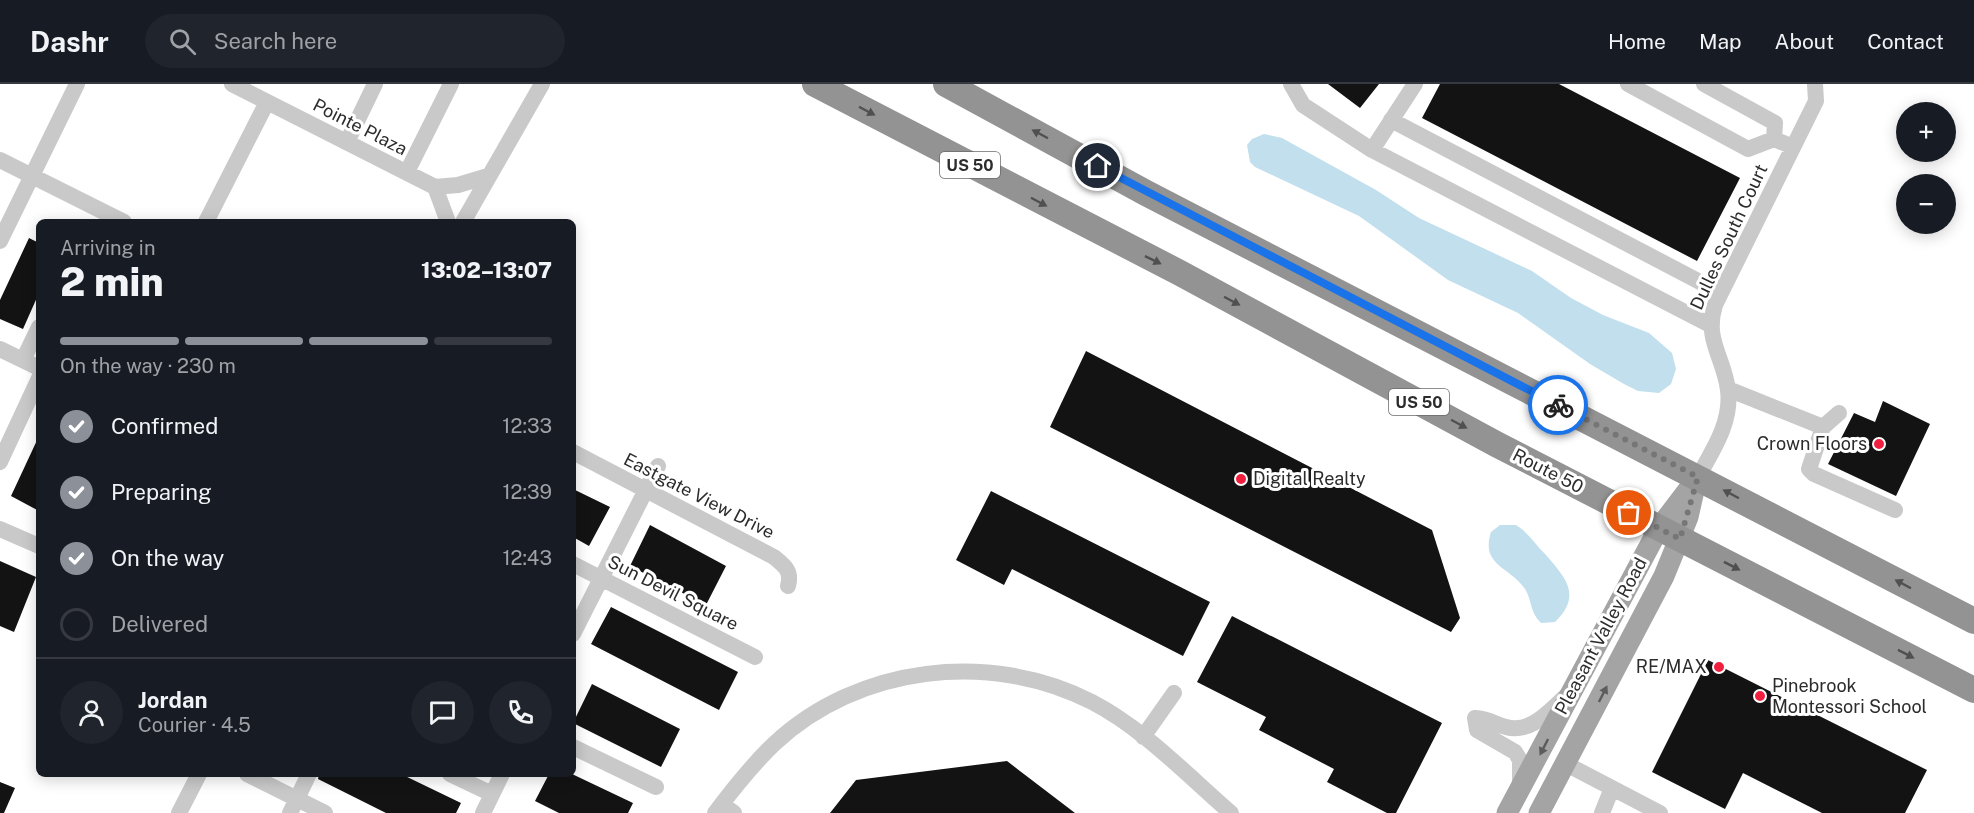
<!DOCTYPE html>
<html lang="en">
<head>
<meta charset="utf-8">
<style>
  :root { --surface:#171b24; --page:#20242c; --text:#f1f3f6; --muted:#9ea1a6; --line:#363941; --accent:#8c9099 }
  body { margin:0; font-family:"Public Sans",sans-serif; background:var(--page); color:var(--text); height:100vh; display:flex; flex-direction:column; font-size:22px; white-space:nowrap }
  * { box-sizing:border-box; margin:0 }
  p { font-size:20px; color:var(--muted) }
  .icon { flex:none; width:33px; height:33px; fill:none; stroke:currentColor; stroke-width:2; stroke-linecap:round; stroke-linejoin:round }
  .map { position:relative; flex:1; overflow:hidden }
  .details { position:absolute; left:36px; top:135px; width:540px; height:558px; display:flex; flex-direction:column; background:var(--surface); border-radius:9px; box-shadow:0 3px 15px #0003 }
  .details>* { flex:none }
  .controls { position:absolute; left:1896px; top:18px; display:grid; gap:12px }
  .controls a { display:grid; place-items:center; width:60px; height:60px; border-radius:50%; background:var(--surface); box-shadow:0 3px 15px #0003; font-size:30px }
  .pin { position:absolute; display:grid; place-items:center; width:51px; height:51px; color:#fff; margin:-26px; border:3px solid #fff; border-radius:50%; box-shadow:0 2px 6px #0007 }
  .courier { position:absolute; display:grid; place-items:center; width:60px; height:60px; margin:-30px; border:4px solid #1a73e8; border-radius:50%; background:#fff; color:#222; box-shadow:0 2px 8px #0007 }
  .summary em { font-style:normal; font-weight:800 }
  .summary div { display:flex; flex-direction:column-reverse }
  .summary { display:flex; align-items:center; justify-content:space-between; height:102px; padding:0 24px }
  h1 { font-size:39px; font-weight:800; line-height:45px }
  .bar { display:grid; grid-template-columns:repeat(4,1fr); gap:9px 6px; align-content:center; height:72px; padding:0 24px }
  .bar i { height:8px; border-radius:4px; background:var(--line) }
  .bar .current { background:var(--accent) }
  .bar p { grid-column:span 4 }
  .line { display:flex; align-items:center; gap:15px; padding:0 24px; border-top:2px solid var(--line) }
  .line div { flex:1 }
  .round { display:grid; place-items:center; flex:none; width:63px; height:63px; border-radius:32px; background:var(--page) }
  ol { padding:0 24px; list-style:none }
  li { display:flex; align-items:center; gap:18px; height:66px }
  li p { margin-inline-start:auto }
  li .icon { padding:6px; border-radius:50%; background:var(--accent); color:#fff; stroke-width:4 }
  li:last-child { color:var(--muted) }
  li i { width:33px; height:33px; border:3px solid var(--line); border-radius:50% }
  header { display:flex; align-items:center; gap:36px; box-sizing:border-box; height:84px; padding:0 30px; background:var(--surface); border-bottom:2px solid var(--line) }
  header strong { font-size:28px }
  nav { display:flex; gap:33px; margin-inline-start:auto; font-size:21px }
  .search { width:420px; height:54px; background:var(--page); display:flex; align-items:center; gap:15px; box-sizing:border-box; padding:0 21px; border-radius:33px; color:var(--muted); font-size:22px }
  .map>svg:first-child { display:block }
  .water { fill:#c1dfed }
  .building { fill:#131313 }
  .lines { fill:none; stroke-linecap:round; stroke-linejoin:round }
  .minor { stroke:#c9c9c9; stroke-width:16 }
  .major { stroke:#a4a4a4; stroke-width:21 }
  .highway { stroke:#939393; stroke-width:26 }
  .oneway { fill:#505050 }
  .oneway2 { fill:#5c5c5c }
  .done { stroke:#767676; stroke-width:6; stroke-dasharray:0 10.8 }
  .route { stroke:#1a73e8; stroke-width:8 }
  .poi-dot { fill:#f11f3f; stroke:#fff; stroke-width:2 }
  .labels { text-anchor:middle; stroke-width:6; stroke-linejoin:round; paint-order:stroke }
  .shield { fill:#fff; stroke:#6b6b6b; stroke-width:1.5 }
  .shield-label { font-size:16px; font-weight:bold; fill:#2c2c2c }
  .street-label { font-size:18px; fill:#2c2c2c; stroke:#fff }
  .poi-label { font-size:18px; fill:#2c2c2c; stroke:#fff; text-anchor:end }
</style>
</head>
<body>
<header>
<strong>Dashr</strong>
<div class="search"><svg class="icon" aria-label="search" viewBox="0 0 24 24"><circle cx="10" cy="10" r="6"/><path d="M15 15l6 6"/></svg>Search here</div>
<nav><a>Home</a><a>Map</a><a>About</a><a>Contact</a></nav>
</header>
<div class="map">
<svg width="1974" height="729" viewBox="0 0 1974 729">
  <rect width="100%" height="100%" fill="#fff"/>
  <path class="water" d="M1264 50 1282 54 1376 106 1419 134 1532 187 1571 214 1603 231 1649 249 1672 269 1676 285 1671 300 1659 309 1638 307 1624 300 1590 280 1518 229 1448 196 1359 132 1255 83 1250 78 1247 61 1252 55Z
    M1500 441H1516L1523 446C1531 453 1537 462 1545 470 1565 493 1583 511 1555 538L1541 539C1530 529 1532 516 1525 505 1511 483 1480 482 1491 448Z"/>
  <path class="building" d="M1328 0H1379L1360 24Z
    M1440 0H1559L1740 94 1697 177 1422 34Z
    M29 154 39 159V209L23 245 0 235V216Z
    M1086 267 1432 446 1460 534 1451 548 1050 343Z
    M1883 317 1930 340 1896 412 1828 380 1854 329 1875 338Z
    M39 352V427L11 412Z
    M573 405 610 423 589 462 573 453Z
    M991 407 1210 518 1183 572 1012 485 1004 501 956 476Z
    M650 441 726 482 706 521 630 482Z
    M0 477 36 493 14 548 0 542Z
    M611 523 738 588 719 626 591 560Z
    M1232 532 1442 639 1396 729H1387L1327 698 1334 685 1259 646 1266 633 1197 598Z
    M1708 576 1927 686 1905 729H1822L1743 689 1725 725 1652 688Z
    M592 600 680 645 661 683 573 639Z
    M1007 677 1075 729H830L856 696Z
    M319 690H401L461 719 456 729H386L318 695Z
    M549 690H572L633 719 628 729H559L535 717Z
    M0 698 15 704 4 729H0Z"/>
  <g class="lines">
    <path class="minor" d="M232 0 435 103 458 101 488 92
      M1291 0 1303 21 1372 66
      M1415 0 1372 66 1710 241
      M1628 0 1748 65 1774 55 1793 63
      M1704 0 1775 39 1774 55
      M1391 36 1721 209
      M347 58 375 0
      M0 76 124 138
      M407 88 451 0
      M435 103 448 138
      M206 138 267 18
      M463 138 542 0
      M0 157 77 0
      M0 265 39 284
      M23 276 39 243
      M1728 305 1823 343 1839 329
      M1823 343 1809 385 1814 390 1895 426
      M573 368 774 473C785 482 792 487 788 502
      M0 378 39 294
      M1698 393C1713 366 1732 338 1728 306 1724 273 1704 256 1715 221L1816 17 1815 0
      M0 445 39 462
      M573 480 755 573
      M573 550 658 382
      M1143 653 1174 609
      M573 663 656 703
      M1566 680 1660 729
      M247 690 325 729
      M450 690 492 710
      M1520 706V676L1515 668 1477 646 1475 634C1491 635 1493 640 1506 643 1531 650 1549 627 1566 612
      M722 720 734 729
      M179 729 199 690
      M290 729 309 690
      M483 729 502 690
      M715 729C733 705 752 681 774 660 858 581 991 566 1092 618 1144 645 1187 691 1231 729
      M1602 729 1612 704"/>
    <path class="major" d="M1507 729 1659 444 1698 393
      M1539 729 1664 492 1688 433 1695 402"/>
    <path class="highway" d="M815 0 1180 189 1496 360 1974 606
      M946 0 1146 109 1974 537"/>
  </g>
  <defs><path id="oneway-solid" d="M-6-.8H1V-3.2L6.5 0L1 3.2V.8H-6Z" transform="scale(1.5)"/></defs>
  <g class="oneway">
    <use href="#oneway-solid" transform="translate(867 27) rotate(28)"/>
    <use href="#oneway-solid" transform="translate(1040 50) rotate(-152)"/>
    <use href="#oneway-solid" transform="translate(1039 118) rotate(28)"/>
    <use href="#oneway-solid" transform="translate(1153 176) rotate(26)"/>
    <use href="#oneway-solid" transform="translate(1232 217) rotate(28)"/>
    <use href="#oneway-solid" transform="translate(1459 340) rotate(28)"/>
    <use href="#oneway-solid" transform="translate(1731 410) rotate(-152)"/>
    <use href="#oneway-solid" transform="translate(1732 482) rotate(27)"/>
    <use href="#oneway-solid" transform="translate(1903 500) rotate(-152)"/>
    <use href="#oneway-solid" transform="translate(1906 570) rotate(27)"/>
  </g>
  <g class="oneway2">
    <use href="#oneway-solid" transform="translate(1603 610) rotate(-63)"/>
    <use href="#oneway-solid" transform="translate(1544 663) rotate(117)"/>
  </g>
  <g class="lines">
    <path class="done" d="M1558 321 1698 393 1680 455 1629 429"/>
    <path class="route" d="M1098 82 1558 321"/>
  </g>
  <g class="poi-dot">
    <circle cx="1879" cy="360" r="6"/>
    <circle cx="1241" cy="395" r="6"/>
    <circle cx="1719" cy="583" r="6"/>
    <circle cx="1760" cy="612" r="6"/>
  </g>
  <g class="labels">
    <g class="shield">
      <rect x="940" y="68" width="60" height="26" rx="4.5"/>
      <rect x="1389" y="305" width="60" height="26" rx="4.5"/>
    </g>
    <g class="shield-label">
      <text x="970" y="87">US 50</text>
      <text x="1419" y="324">US 50</text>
    </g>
    <g class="street-label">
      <text transform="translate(360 43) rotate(27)" y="6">Pointe Plaza</text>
      <text transform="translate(1729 153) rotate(-65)" y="6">Dulles South Court</text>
      <text transform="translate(1548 387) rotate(27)" y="6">Route 50</text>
      <text transform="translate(699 412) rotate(27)" y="6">Eastgate View Drive</text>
      <text transform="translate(673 509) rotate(27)" y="6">Sun Devil Square</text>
      <text transform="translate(1601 552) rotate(-62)" y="6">Pleasant Valley Road</text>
    </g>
    <g class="poi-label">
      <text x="1867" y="366">Crown Floors</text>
      <text x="1253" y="401" text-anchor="start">Digital Realty</text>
      <text x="1707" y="589">RE/MAX</text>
      <text x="1772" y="608" text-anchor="start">Pinebrook<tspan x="1772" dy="21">Montessori School</tspan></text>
    </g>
  </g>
</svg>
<div class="controls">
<a>+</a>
<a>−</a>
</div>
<div class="pin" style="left:1629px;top:429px;background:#ea580c"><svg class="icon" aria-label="bag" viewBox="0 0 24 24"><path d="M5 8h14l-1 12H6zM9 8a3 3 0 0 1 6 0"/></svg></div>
<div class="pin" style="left:1098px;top:82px;background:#1f2937"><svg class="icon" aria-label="home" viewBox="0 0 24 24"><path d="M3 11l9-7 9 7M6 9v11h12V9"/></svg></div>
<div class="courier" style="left:1558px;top:321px"><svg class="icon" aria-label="bike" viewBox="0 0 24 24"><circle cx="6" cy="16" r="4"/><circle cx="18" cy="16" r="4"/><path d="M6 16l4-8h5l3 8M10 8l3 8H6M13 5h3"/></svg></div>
<section class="details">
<div class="summary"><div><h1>2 min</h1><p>Arriving in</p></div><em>13:02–13:07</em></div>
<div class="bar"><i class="current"></i><i class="current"></i><i class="current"></i><i></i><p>On the way · 230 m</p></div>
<ol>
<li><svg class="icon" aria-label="check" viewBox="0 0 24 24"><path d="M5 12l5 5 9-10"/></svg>Confirmed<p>12:33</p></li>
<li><svg class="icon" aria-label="check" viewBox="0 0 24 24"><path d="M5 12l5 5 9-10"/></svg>Preparing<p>12:39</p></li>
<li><svg class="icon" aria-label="check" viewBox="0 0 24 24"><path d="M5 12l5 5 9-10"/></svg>On the way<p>12:43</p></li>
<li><i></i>Delivered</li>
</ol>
<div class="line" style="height:108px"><a class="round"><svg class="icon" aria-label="person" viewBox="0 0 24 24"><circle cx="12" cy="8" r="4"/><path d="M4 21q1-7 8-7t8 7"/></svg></a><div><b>Jordan</b><p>Courier · 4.5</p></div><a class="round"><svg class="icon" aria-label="chat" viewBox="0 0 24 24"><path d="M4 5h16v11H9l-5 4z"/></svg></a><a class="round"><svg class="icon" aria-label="phone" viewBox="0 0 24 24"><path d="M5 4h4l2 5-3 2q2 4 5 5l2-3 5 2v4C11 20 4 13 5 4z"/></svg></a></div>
</section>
</div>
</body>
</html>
